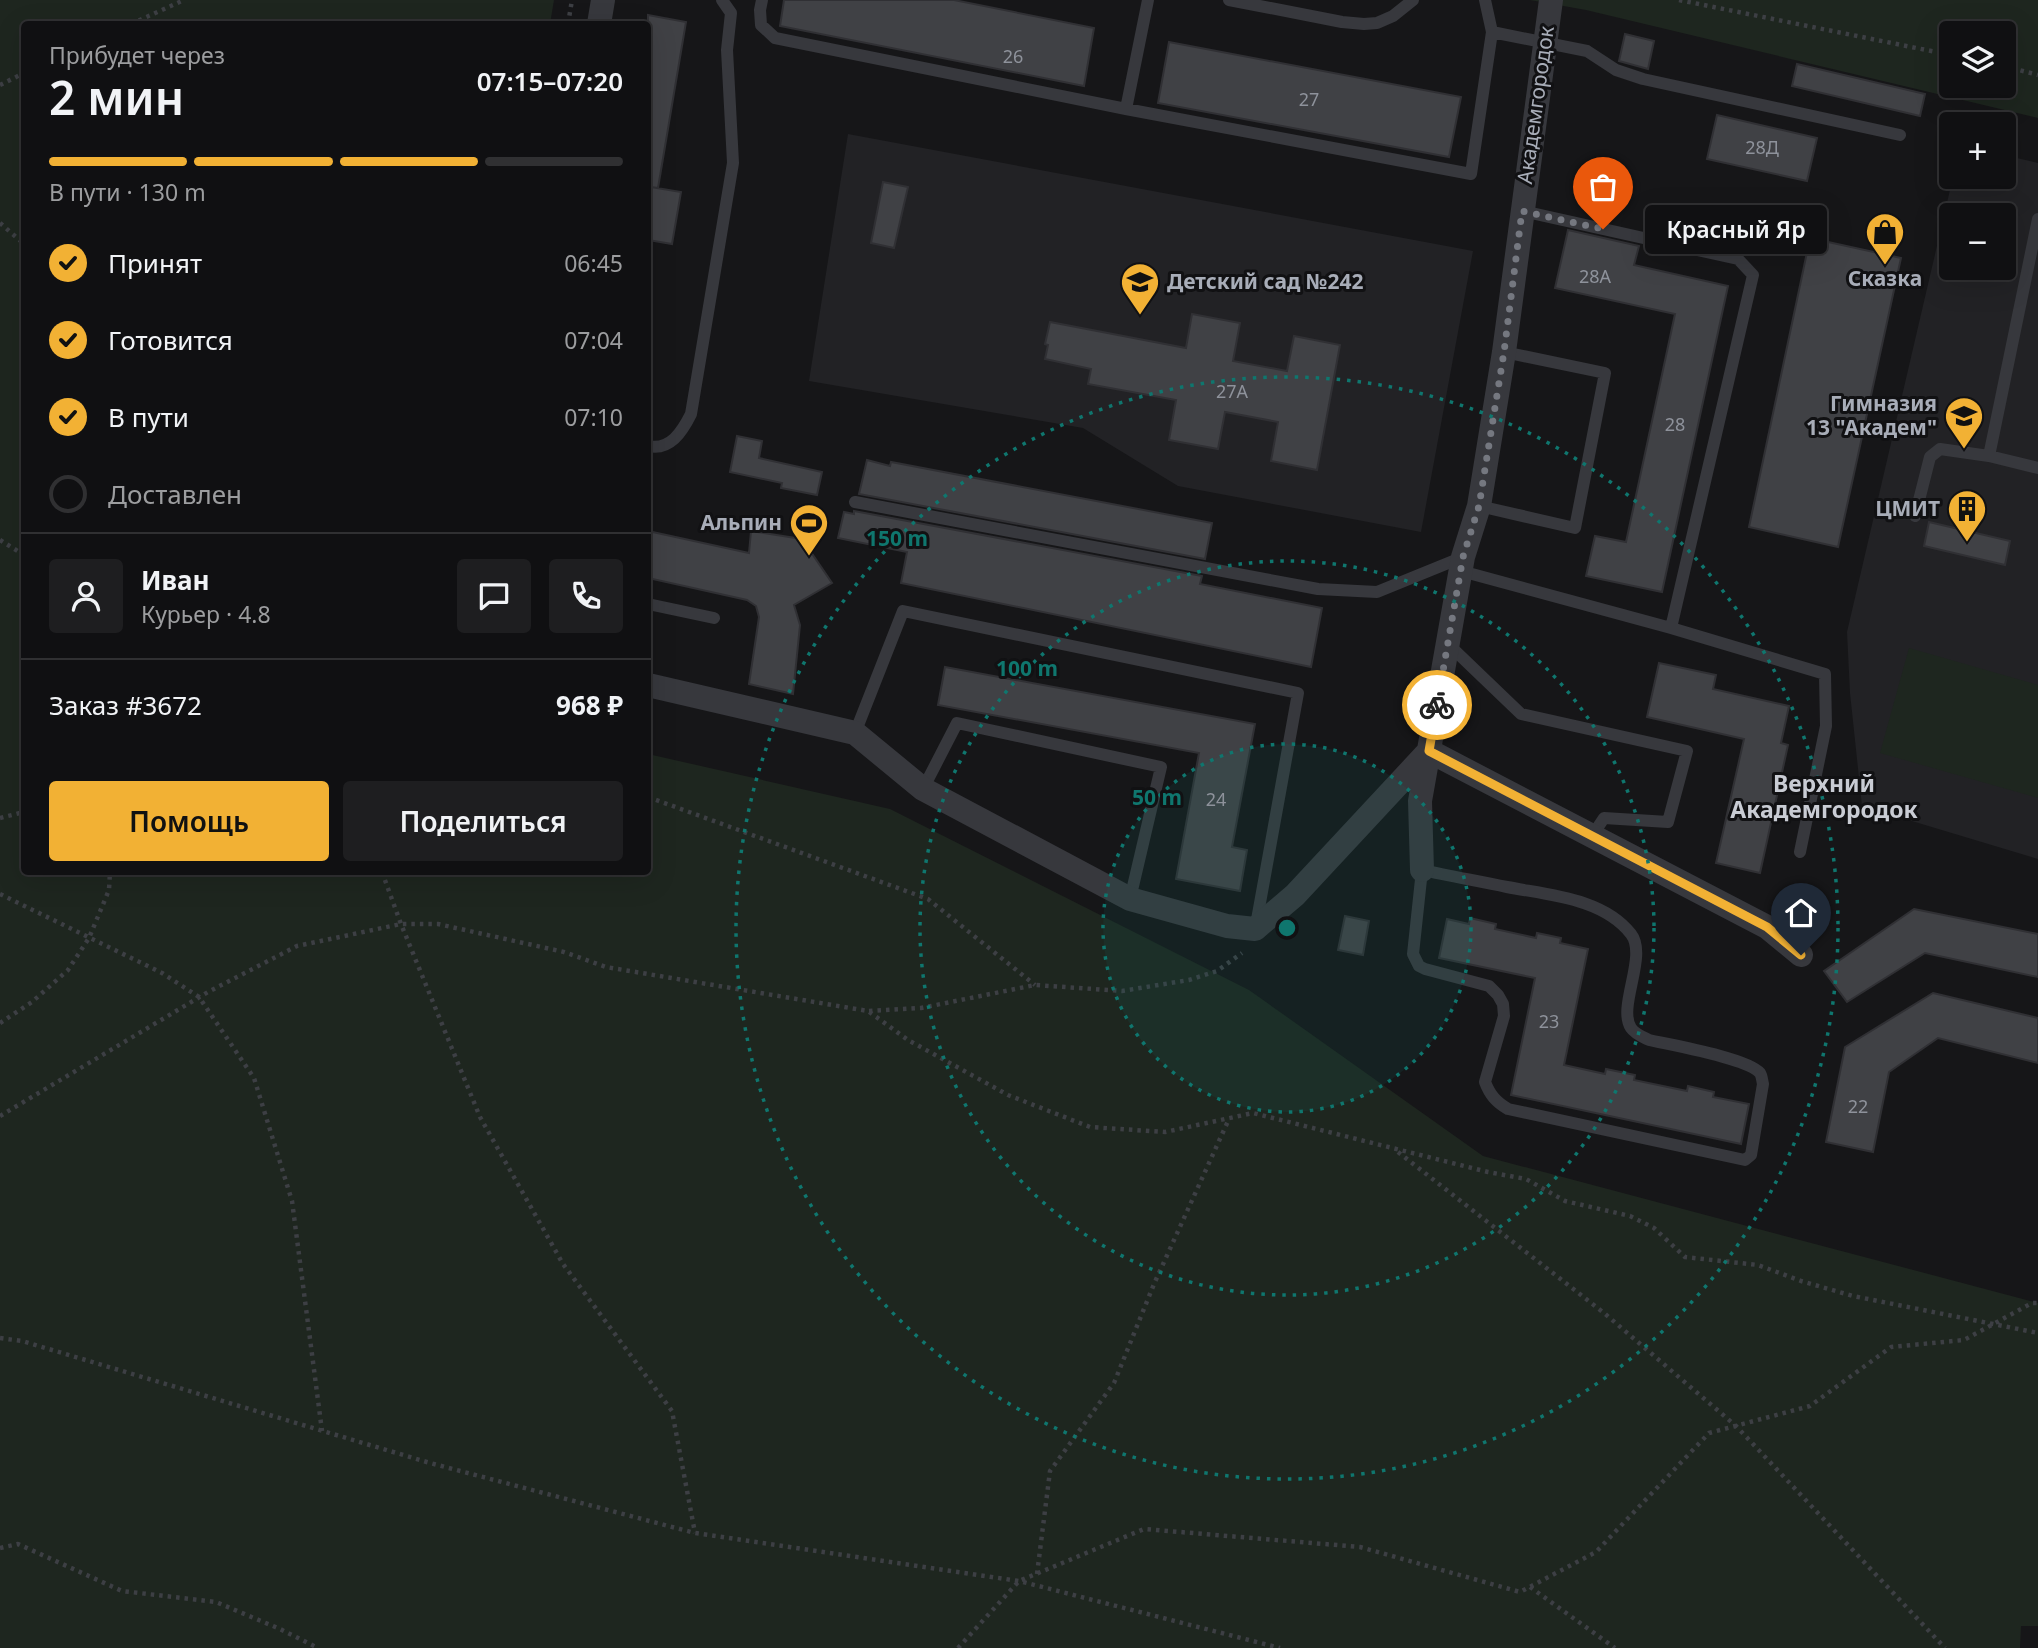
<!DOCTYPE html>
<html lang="ru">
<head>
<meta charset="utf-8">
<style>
  :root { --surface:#101012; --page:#1e1e20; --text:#f1f3f6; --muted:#9c9d9f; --line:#303032; --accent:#f2b134 }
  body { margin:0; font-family:"Noto Sans",sans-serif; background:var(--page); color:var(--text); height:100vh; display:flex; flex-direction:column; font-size:26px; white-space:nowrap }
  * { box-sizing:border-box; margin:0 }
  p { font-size:23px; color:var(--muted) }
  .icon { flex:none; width:38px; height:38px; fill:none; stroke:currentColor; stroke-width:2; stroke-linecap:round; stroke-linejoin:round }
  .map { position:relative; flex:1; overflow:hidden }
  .drawer { position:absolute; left:21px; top:21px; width:630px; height:854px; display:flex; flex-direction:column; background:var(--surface); border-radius:7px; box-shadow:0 7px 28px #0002,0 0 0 2px var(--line) }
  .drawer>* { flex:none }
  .fabs { position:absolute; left:1939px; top:21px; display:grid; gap:14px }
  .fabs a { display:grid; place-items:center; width:77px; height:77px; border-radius:7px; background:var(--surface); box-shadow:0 7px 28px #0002,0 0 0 2px var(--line); font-size:35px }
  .pin { position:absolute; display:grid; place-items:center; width:60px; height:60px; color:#fff; margin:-72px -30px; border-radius:50% 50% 50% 0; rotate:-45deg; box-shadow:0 0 7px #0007 }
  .pin .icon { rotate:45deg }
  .courier { position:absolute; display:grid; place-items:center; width:70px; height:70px; margin:-35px; border:5px solid #f2b134; border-radius:50%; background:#fff; color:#222; box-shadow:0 2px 9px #0007 }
  .bubble { position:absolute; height:49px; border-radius:7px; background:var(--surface); box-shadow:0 7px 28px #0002,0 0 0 2px var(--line); font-size:23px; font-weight:600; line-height:49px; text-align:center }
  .overview em { font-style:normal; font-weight:600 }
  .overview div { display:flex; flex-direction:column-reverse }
  .overview { display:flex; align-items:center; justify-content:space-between; height:119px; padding:0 28px }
  h1 { font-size:46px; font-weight:600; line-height:52px }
  .bar { display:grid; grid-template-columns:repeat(4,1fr); gap:10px 7px; align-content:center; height:84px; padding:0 28px }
  .bar i { height:9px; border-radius:5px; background:var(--line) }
  .bar .on { background:var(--accent) }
  .bar p { grid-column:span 4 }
  .line { display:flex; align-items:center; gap:18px; padding:0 28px; border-top:2px solid var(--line) }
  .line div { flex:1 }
  .round { display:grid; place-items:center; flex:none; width:74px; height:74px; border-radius:7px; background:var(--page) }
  ol { padding:0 28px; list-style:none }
  li { display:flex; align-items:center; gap:21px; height:77px }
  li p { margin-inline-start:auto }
  li .icon { padding:7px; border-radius:50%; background:var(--accent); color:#111; stroke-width:4 }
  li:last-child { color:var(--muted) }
  li i { width:38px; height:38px; border:4px solid var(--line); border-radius:50% }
  .primary-button { display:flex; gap:14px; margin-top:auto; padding:14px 28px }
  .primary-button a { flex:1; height:80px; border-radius:7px; background:var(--accent); color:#111; font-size:28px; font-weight:600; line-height:80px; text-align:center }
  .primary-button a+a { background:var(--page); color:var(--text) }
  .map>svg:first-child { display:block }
  .built { fill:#222225; fill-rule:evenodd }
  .green { fill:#1e261f; fill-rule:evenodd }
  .building { fill:#404145; stroke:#303034; stroke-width:2 }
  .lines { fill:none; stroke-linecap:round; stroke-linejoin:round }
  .path { stroke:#3d3f44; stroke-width:4.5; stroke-dasharray:3.5 5; stroke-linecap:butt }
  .service { stroke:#37383d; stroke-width:12 }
  .minor { stroke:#37383d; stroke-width:24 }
  .done { stroke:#757880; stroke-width:7; stroke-dasharray:0 12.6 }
  .route { stroke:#f2b134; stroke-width:9 }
  .ring { fill:none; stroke:#0f766e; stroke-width:3.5; stroke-dasharray:3.5 7 }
  .labels { text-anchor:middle; stroke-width:6; stroke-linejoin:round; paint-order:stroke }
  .number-label { font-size:18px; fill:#8e929b }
  .street-label { font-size:21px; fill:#a8adb8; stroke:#111113 }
  .poi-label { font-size:21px; font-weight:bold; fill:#a8adb8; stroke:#111113; text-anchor:end }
  .neighbourhood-label { font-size:23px; font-weight:bold; fill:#c9ccd4; stroke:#111113 }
  .centre { fill:#0f766e; stroke:#111113; stroke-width:3.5 }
  .ring-label { font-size:21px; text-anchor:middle; font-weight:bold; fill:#0f766e; stroke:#111113; stroke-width:6; stroke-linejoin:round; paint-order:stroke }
</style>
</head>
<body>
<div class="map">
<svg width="2038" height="1648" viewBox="0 0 2038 1648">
  <rect width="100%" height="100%" fill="#161618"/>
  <path class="built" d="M848 134 1473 251 1421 532 1178 486 1083 428 809 381Z
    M2004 155 2038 163V859L1862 806 1850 693 1847 632 1953 177H2004ZM1951 215H2004V268H1951Z"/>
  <path class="green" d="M0 0H554L550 24H24V872H648V754L890 809 1249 990 1483 1156 2038 1303V1626H2021L2020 1648H0Z
    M1530 0H2038V118L1586 10ZM1951 33H2004V86H1951Z
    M1909 648 2038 685V798L1880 753Z"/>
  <path class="building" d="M784 0H954L1094 28 1084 86 780 26Z
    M648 15 686 22 658 188 651 187 681 192 672 244 648 240Z
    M1625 34 1654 41 1648 69 1619 61Z
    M1169 42 1461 97 1449 157 1158 103Z
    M1797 64 1925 94 1920 116 1792 86Z
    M1717 115 1817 138 1807 181 1707 159Z
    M883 182 908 187 894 248 871 243Z
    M1568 230 1639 246 1634 265 1728 286 1662 592 1586 576 1595 536 1626 542 1675 314 1555 288Z
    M1810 238 1901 258 1838 547 1749 527Z
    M1192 314 1240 323 1233 361 1287 371 1294 336 1340 345 1317 470 1271 461 1278 422 1225 412 1218 449 1169 440 1176 400 1088 384 1091 369 1045 359 1048 345 1045 344 1050 322 1186 348Z
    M737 436 762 441 759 458 822 472 817 495 781 488 782 483 730 472Z
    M867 460 890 466 891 462 1212 523 1205 559 859 494Z
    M854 511 1202 576 1200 584 1322 608 1311 667 901 583 907 552 838 538 844 512 854 514Z
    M1929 522 2010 541 2005 565 1924 546Z
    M648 531 749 553 751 531 802 539 832 583 794 605 800 625 793 694 749 684 759 617 756 606 747 600 648 578Z
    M1659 663 1716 675 1713 689 1789 706 1781 743 1788 745 1760 873 1716 863 1744 739 1647 717Z
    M945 667 1255 724 1232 847 1247 850 1240 891 1176 879 1199 753 938 705Z
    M1914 909 2038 934V977L1925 953 1847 1002 1824 971Z
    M1345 916 1369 921 1363 955 1338 950Z
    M1470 918 1496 924 1495 929 1536 938 1537 933 1561 938 1560 943 1588 949 1564 1065 1605 1074 1606 1069 1635 1075 1634 1080 1687 1091 1688 1086 1714 1092 1713 1097 1749 1104 1741 1144 1511 1095 1535 978 1439 958 1447 919 1469 924Z
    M1933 993 2038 1018V1063L1938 1038 1889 1072 1873 1152 1826 1142 1845 1047Z"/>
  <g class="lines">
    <path class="path" d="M1679 0 1951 55
      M131 24 184 0
      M568 24 572 0
      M2004 66 2038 75
      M0 85 24 73
      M0 223 24 244
      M0 540 24 555
      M648 797 928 899 1035 985
      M0 818 24 812
      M382 872 401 924 480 1117 563 1264 672 1411 695 1533
      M0 894 162 973 199 997 254 1078 292 1201 322 1431
      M869 1011 921 1008 1035 985 1122 991 1189 980 1217 971 1242 953
      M0 1023 32 1002 68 970 89 938 109 890 110 872
      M0 1116 208 992 297 946 401 924H438L564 952 606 967 868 1011 908 1040 1008 1095 1090 1127 1165 1132 1253 1113 1488 1172 1526 1179 1565 1201 1630 1216 1654 1228 1685 1257 1758 1265 1801 1281 1853 1296 2038 1333
      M1398 1152 1604 1313 1736 1426 1945 1648
      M0 1338 22 1341 430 1463 695 1533 1019 1581 1280 1648
      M0 1548 18 1544 122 1591 216 1602 280 1629 318 1648
      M1037 1574 1050 1471 1114 1383 1154 1284 1229 1119
      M1530 1587 1615 1648
      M958 1648 1019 1581 1144 1529 1360 1547 1520 1592 1596 1552 1709 1433 1810 1406 1891 1347 1964 1340 2032 1303H2038"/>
    <path class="service" d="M762 0 760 10 761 25 775 38 1126 109 1471 174 1492 32
      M1229 0 1342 22 1364 24 1377 23 1393 16 1413 0
      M1485 0 1492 32 1587 51 1616 70 1643 79 1900 135
      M1126 109 1148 0
      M2038 219 1989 456 2038 468
      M648 446C670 451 682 432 691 414L733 163 727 50 731 13 722 0
      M855 502 1318 589 1377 592 1463 557
      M1479 506 1575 528 1605 373 1504 352
      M1915 516 1930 457 1940 449 1989 456
      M1461 571 1671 628 1753 275 1738 259 1522 211
      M648 604 714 618
      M1671 628 1825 674 1826 726 1800 852
      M1448 644 1521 714 1687 751 1668 822 1604 818 1592 836
      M855 733 903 611 1298 693 1256 925
      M923 789 957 723 1161 767 1130 899
      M1422 870C1450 876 1478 881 1507 887 1548 895 1603 898 1631 934 1648 956 1617 1007 1631 1028 1635 1034 1643 1037 1649 1040 1671 1045 1747 1058 1760 1073 1762 1076 1762 1080 1763 1084L1751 1155 1745 1160 1508 1109C1496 1102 1490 1095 1485 1082L1504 1016 1503 1004 1498 995 1489 986 1425 969 1419 966 1413 954Z"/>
    <path class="minor" d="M599 24 603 0
      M648 685 855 733 923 789 1130 899 1227 926 1255 929 1295 895 1429 751
      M1429 751 1767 927 1801 955
      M1422 870 1420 801 1463 557 1479 506 1504 352 1551 0"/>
  </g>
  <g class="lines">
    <path class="done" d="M1437 705 1463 557 1479 506 1504 352 1522 211 1603 229"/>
    <path class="route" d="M1437 705 1429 751 1767 927 1801 955"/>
  </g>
  <circle cx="1287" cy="928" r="184" fill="#0f766e" fill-opacity=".12"/>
  <g class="ring">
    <circle cx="1287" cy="928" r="184"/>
    <circle cx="1287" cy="928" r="367"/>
    <circle cx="1287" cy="928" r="551"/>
  </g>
  <defs>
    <g id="shop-pin" transform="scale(2.0125)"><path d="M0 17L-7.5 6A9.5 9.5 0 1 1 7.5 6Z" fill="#f2b134" stroke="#111113"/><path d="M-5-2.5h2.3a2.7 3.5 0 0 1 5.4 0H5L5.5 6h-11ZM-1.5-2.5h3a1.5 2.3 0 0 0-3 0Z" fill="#111"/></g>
    <g id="school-pin" transform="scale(2.0125)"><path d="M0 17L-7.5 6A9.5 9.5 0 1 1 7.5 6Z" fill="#f2b134" stroke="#111113"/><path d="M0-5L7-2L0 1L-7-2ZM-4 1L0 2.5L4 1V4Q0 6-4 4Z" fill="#111"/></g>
    <g id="building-pin" transform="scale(2.0125)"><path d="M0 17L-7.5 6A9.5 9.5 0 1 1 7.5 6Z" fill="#f2b134" stroke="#111113"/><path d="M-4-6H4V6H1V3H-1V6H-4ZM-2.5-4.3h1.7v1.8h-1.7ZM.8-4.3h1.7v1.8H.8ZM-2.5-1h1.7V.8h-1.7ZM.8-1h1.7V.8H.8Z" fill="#111"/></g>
    <g id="stadium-pin" transform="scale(2.0125)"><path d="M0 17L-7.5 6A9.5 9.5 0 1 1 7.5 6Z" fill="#f2b134" stroke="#111113"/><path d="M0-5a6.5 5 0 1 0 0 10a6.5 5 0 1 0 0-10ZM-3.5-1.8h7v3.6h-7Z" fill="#111"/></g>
  </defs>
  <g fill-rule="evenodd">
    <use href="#shop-pin" x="1885" y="232"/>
    <use href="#school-pin" x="1140" y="282"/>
    <use href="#school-pin" x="1964" y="416"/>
    <use href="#building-pin" x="1967" y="509"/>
    <use href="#stadium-pin" x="809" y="523"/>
  </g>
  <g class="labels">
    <g class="number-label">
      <text x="1013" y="63">26</text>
      <text x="1309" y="106">27</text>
      <text x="1762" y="154">28Д</text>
      <text x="1595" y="283">28А</text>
      <text x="1232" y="398">27А</text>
      <text x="1675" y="431">28</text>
      <text x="1216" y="806">24</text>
      <text x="1549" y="1028">23</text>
      <text x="1858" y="1113">22</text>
    </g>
    <g class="street-label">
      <text transform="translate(1536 105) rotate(-82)" y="7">Академгородок</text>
    </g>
    <g class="poi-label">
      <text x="1885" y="286" text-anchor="middle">Сказка</text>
      <text x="1167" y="289" text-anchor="start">Детский сад №242</text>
      <text x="1937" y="411">Гимназия<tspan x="1937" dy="24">13 "Академ"</tspan></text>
      <text x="1940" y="516">ЦМИТ</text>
      <text x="782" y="530">Альпин</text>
    </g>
    <g class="neighbourhood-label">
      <text x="1824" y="792">Верхний<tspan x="1824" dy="26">Академгородок</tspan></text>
    </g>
  </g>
  <circle cx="1287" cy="928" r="10" class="centre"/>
  <g class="ring-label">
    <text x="897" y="546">150 m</text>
    <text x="1027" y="676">100 m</text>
    <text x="1157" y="805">50 m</text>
  </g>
</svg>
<div class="fabs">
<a><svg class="icon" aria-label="layers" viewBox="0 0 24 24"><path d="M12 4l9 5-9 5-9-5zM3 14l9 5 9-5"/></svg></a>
<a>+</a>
<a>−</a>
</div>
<div class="pin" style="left:1603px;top:229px;background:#ea580c"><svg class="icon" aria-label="bag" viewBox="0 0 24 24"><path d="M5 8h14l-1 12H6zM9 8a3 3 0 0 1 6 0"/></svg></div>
<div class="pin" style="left:1801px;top:955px;background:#1f2937"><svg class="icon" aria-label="home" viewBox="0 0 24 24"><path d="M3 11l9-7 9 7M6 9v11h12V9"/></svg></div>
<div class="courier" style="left:1437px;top:705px"><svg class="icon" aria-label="bike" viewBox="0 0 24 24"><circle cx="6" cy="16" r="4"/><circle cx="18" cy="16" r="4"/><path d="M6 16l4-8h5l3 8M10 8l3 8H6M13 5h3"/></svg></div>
<div class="bubble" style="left:1645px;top:205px;width:182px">Красный Яр</div>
<section class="drawer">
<div class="overview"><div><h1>2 мин</h1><p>Прибудет через</p></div><em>07:15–07:20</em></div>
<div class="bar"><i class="on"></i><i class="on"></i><i class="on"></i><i></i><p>В пути · 130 m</p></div>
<ol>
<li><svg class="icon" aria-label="check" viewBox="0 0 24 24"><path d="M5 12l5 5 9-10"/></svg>Принят<p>06:45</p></li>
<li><svg class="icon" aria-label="check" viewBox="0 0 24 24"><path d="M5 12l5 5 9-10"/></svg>Готовится<p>07:04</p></li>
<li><svg class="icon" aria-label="check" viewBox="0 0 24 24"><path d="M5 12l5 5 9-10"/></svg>В пути<p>07:10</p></li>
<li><i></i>Доставлен</li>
</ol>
<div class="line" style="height:126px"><a class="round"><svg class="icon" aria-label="person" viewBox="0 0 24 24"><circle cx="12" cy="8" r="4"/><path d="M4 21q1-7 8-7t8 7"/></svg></a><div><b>Иван</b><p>Курьер · 4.8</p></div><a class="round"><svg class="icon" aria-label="chat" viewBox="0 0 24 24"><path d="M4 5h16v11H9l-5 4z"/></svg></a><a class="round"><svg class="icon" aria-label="phone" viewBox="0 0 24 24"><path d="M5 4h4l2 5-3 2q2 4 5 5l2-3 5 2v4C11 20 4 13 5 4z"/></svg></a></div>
<div class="line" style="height:91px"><div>Заказ #3672</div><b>968 ₽</b></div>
<div class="primary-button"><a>Помощь</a><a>Поделиться</a></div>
</section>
</div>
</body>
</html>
